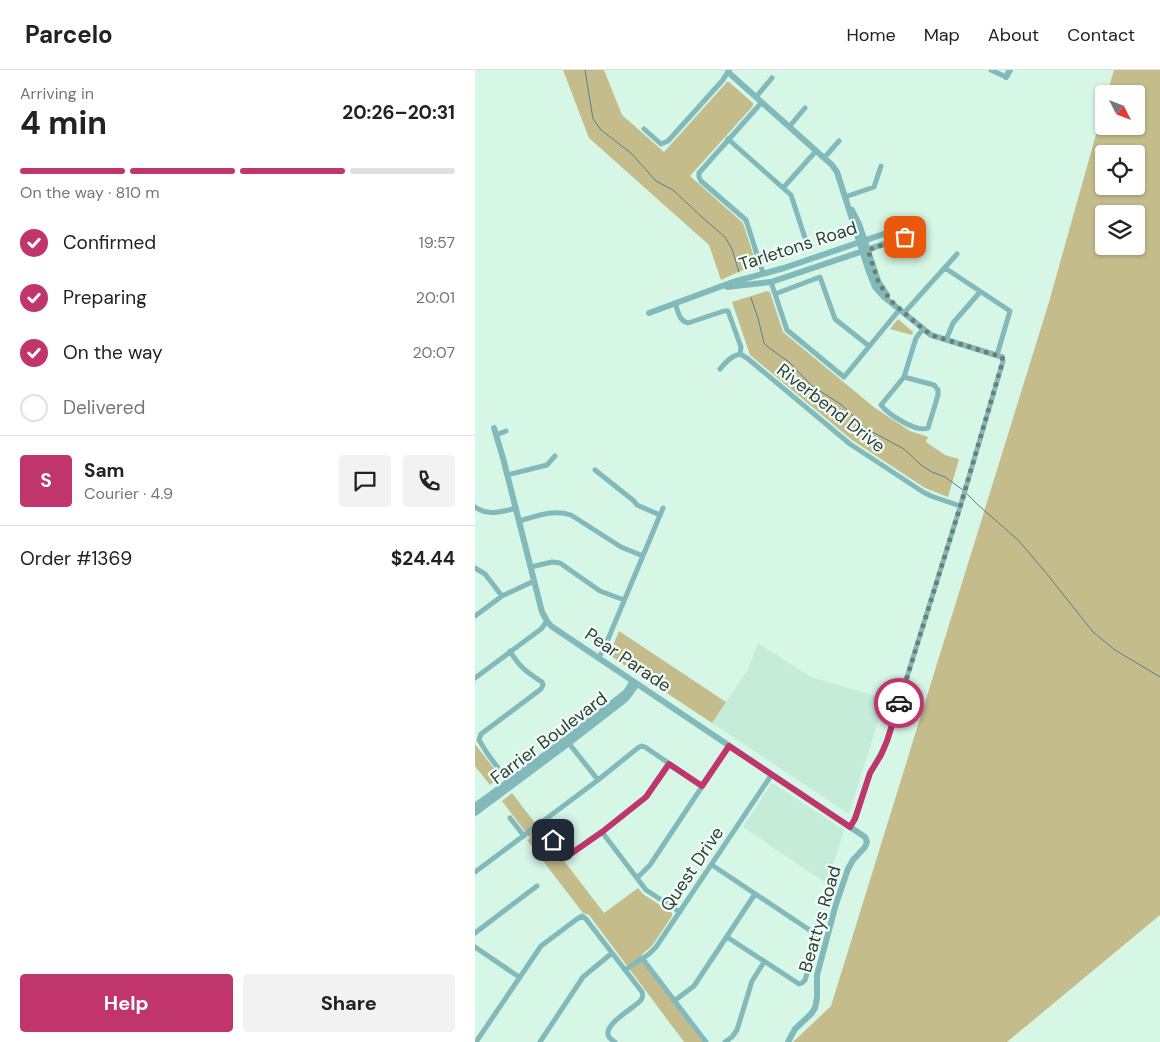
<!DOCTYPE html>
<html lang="en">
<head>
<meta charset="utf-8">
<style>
  :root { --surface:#fff; --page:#f2f2f2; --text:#222; --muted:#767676; --line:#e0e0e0; --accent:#c0356c }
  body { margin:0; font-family:"DM Sans",sans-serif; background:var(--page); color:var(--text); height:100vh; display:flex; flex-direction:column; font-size:19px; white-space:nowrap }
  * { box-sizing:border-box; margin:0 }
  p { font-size:16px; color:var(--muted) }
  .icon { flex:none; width:28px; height:28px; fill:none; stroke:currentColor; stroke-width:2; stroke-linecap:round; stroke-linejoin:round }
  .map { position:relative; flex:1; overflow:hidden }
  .sheet { display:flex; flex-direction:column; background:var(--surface); width:475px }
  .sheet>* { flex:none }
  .needle { width:32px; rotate:132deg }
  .buttons { position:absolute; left:620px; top:15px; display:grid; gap:10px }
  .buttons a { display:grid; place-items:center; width:50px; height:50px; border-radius:5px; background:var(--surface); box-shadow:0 1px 4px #0004; font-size:25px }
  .pin { position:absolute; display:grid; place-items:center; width:42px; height:42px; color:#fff; margin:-21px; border-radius:10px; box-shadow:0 2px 8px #0006 }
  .courier { position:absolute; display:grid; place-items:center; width:50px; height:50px; margin:-25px; border:4px solid #c0356c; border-radius:50%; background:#fff; color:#222; box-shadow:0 1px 6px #0007 }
  .headline em { font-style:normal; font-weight:700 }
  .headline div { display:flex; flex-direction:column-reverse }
  .headline { display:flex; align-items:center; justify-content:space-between; height:85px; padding:0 20px }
  h1 { font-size:32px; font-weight:700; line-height:38px }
  .bar { display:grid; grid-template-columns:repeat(4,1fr); gap:8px 5px; align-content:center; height:60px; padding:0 20px }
  .bar i { height:6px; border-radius:4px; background:var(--line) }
  .bar .selected { background:var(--accent) }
  .bar p { grid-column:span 4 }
  .line { display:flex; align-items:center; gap:12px; padding:0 20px; border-top:1px solid var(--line) }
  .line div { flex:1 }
  .round { display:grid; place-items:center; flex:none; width:52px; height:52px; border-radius:5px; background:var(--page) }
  ol { padding:0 20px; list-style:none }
  li { display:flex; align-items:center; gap:15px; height:55px }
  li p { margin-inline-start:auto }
  li .icon { padding:5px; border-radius:50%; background:var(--accent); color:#fff; stroke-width:4 }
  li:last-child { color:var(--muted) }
  li i { width:28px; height:28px; border:2px solid var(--line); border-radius:50% }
  .action { display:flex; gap:10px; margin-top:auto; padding:10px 20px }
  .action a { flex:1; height:58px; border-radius:5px; background:var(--accent); color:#fff; font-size:20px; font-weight:700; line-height:58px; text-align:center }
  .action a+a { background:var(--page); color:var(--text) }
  header { display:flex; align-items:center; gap:30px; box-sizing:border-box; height:70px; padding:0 25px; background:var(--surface); border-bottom:1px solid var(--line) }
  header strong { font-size:24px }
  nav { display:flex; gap:28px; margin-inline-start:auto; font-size:18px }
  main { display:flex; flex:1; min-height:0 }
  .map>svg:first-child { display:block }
  .built { fill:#c4ecd9 }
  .green { fill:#c5bc8c; fill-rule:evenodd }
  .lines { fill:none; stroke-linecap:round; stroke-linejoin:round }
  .stream { stroke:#567e8d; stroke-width:1 }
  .minor { stroke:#82b9ba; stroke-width:5 }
  .tertiary { stroke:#82b9ba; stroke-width:6 }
  .done { stroke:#6d8076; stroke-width:5; stroke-dasharray:0 9 }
  .route { stroke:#c0356c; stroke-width:6 }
  .labels { text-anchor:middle; stroke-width:4.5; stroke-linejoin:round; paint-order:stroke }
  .street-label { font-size:18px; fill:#34403a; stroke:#f1fef8 }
</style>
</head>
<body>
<header>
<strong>Parcelo</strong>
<nav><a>Home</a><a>Map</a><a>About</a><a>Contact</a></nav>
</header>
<main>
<section class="sheet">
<div class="headline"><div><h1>4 min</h1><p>Arriving in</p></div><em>20:26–20:31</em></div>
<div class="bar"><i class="selected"></i><i class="selected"></i><i class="selected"></i><i></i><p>On the way · 810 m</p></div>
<ol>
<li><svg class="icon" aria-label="check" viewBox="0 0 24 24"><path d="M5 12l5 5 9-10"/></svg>Confirmed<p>19:57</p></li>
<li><svg class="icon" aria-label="check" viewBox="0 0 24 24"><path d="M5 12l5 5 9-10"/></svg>Preparing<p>20:01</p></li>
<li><svg class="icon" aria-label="check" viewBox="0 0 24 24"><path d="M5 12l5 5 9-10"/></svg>On the way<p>20:07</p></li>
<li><i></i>Delivered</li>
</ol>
<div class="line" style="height:90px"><b class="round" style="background:var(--accent);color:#fff">S</b><div><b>Sam</b><p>Courier · 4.9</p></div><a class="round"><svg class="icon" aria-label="chat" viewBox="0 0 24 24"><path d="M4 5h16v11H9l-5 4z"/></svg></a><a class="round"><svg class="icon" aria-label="phone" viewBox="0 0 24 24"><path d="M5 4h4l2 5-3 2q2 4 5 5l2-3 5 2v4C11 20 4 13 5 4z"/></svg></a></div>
<div class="line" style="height:65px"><div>Order #1369</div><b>$24.44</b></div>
<div class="action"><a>Help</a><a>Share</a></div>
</section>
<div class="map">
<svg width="685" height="972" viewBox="0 0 685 972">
  <rect width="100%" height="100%" fill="#d6f6e6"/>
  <path class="built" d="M283 573 336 607 410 629 374 744 237 653 273 599Z
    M296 714H299L369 760 352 814 268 757Z"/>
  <path class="green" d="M88 0H129L147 45 189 82 252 12H254L278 33V36L215 106 268 153 282 196 263 202 246 210 234 175 114 68Z
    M639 0H685V845L532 972H318L356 936 574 232 629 36V56H661V24H632ZM629 84H661V116H629ZM629 144H661V176H629Z
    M292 221 295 222 308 262 400 338 435 361 453 367 451 372 470 385 484 389 473 427 450 418 377 370 275 285 257 232Z
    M423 249 438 262 437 265 415 259Z
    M144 561 251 632 237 653 136 586 135 583Z
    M0 674 24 705 23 708 15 715 0 696Z
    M37 723 129 843 163 818 168 824 197 843V846L177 876 165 886 231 972H209L114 845 108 843 52 770 55 768 27 731Z"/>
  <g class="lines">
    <path class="stream" d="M110 0 118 49 126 60 156 83 181 111 198 120 229 149 250 167 257 179 264 202
      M276 228 283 248 289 273 293 277 314 292 337 316 367 335 390 358 429 379 446 395 457 402 470 407 488 420
      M491 423 502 434 544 471 572 504 618 562 640 580 685 607"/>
    <path class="minor" d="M516 0 531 7
      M281 27 297 8
      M287 32 224 103V107L226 111 271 150 288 203
      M314 57 330 38
      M169 59 186 74 193 71 247 11 253 2
      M253 69 316 125 331 171 330 173 326 177 285 190
      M349 88 364 71
      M308 118 341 81
      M370 127 399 117 406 96
      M470 198 535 241 522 285
      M296 212 312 260 369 307 425 239
      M300 224 345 207 360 249 394 276
      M200 233C203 241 204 251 213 253L249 241H253L266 277 265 284
      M429 243 482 184
      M471 270 478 253 505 222
      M265 284 272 288 375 374 448 422 456 426 485 436
      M245 299C251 292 256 286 265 284
      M429 307 459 315 463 320V325L453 358C441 363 413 344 406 335L429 307 441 268 448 259
      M21 365 31 361
      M120 400 159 431 162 435 185 445
      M32 405 72 395 80 386
      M0 437C13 446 26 442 41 438
      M44 451C62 446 78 439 96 445L146 477 168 486
      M56 497 77 492 85 493 125 521 149 530
      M0 498 10 504 27 526
      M0 546 27 526 59 511
      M123 588 128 581 188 438
      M0 608 66 559 72 551
      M92 671 123 710
      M34 713 12 683 4 670 6 664 66 619 68 615 67 612C52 602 45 598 35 581
      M35 748 49 766
      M66 754 87 782 92 785 95 784 127 762 171 727 193 694
      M375 757C384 741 387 723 394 706 399 694 407 683 412 671L486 434 528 291 527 287
      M127 762 171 820 205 842
      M237 795 333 859C338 862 342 865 342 871L330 910 327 913 324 914 252 867
      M0 802 123 710 164 677 167 676 170 677 227 716
      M162 808 175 795 254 676
      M0 863 62 816
      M0 877 44 907
      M167 888 231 972
      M150 900 174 884 181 877 297 704
      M199 931 219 916 280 824
      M1 972 66 876 102 849 107 846 111 849 167 922C168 926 168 926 166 930 161 937 126 955 134 967 134 968 140 972 140 972
      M65 972 108 907 137 883
      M250 972 257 967 262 960 277 911 289 892"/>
    <path class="tertiary" d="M254 0 253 2 357 95 362 102 394 202 400 217 409 227 456 265 527 287
      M531 7 535 0
      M377 140 384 154 403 211 412 225
      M252 217 296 212 448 161
      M174 243 258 212 309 198 438 154
      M19 358 28 388 67 542 72 551 76 556 390 767 392 772 390 777 378 790 373 799 361 834 342 905V928L340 938 336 944 320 959 313 972
      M0 736 91 669 151 622 158 611
      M0 743 94 673 151 629 162 614"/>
  </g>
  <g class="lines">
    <path class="done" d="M424 633 486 434 528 290 527 287 456 265 448 259 419 234 411 224 403 211 393 180 430 167"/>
    <path class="route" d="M78 770 87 782 92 785 97 783 127 762 171 727 194 694 227 716 254 676 375 757 380 749 395 703 406 685 412 671 424 633"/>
  </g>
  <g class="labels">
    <g class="street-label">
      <text transform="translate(323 176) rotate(-18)" y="6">Tarletons Road</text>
      <text transform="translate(356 338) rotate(38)" y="6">Riverbend Drive</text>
      <text transform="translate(153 590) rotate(34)" y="6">Pear Parade</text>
      <text transform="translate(74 668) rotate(-37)" y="6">Farrier Boulevard</text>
      <text transform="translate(217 799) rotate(-56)" y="6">Quest Drive</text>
      <text transform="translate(345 849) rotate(-74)" y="6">Beattys Road</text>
    </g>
  </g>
</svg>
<div class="buttons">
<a><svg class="needle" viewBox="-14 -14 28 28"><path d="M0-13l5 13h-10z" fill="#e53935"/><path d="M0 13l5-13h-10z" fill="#767676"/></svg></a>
<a><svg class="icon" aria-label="locate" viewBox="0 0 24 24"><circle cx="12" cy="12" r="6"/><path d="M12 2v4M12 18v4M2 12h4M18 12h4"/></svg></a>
<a><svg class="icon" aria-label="layers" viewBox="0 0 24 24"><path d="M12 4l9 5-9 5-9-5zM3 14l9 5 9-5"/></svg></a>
</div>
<div class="pin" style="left:430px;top:167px;background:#ea580c"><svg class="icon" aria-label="bag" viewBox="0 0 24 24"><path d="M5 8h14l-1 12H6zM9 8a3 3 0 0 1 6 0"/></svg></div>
<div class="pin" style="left:78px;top:770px;background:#1f2937"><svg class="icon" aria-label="home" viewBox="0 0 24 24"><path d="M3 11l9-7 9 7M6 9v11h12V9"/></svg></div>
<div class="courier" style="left:424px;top:633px"><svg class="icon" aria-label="car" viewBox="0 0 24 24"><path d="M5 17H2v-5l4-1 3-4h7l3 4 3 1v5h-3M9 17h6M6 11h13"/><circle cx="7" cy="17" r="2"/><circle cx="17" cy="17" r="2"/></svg></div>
</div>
</main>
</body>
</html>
